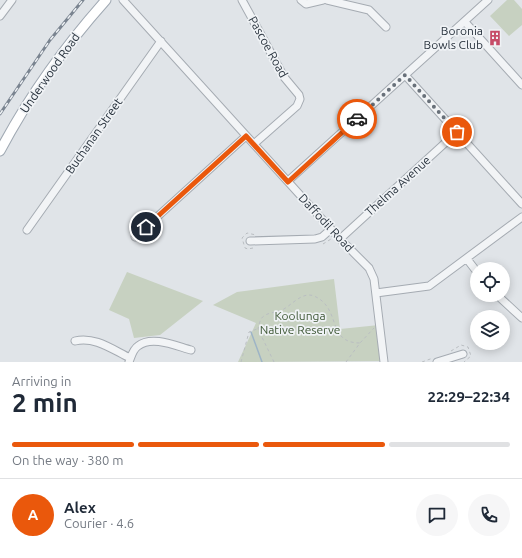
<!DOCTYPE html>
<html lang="en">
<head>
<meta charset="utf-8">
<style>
  :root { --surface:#fff; --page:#f6f6f7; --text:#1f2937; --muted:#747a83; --line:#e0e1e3; --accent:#ea580c }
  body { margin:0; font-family:Ubuntu,sans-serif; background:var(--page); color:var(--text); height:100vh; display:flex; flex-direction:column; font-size:15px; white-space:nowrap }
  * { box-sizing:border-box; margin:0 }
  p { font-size:13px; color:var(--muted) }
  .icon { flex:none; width:22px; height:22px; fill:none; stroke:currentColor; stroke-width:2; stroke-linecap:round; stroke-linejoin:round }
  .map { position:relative; height:362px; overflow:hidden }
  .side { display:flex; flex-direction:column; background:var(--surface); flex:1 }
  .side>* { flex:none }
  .controls { position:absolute; left:470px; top:262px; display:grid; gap:8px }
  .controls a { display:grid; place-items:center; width:40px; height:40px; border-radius:50%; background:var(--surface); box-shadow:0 2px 10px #0003; font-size:20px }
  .pin { position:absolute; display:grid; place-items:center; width:34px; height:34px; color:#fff; margin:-17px; border:2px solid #fff; border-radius:50%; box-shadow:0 1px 4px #0007 }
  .courier { position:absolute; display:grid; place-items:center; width:40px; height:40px; margin:-20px; border:3px solid #ea580c; border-radius:50%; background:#fff; color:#222; box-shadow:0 1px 5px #0007 }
  .summary em { font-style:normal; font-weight:700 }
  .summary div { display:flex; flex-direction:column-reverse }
  .summary { display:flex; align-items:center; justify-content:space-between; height:68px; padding:0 12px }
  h1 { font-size:26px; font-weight:700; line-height:30px }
  .bar { display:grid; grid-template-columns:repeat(4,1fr); gap:6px 4px; align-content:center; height:48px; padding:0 12px }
  .bar i { height:5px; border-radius:3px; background:var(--line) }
  .bar .selected { background:var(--accent) }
  .bar p { grid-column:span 4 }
  .line { display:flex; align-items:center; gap:10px; padding:0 12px; border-top:1px solid var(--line) }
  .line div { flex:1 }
  .round { display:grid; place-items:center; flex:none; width:42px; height:42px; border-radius:21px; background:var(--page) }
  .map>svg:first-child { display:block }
  .green { fill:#c7d1c1 }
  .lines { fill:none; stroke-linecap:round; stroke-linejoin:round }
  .stream { stroke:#9db4c6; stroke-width:1.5 }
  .minor-casing { stroke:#a5abb2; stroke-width:9 }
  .major-casing { stroke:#a0a9b3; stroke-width:11 }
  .path { stroke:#babec2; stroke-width:1; stroke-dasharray:3 3; stroke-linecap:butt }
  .minor { stroke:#f2f4f6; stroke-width:7 }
  .major { stroke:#fff; stroke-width:9 }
  .rail-casing { stroke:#7a8490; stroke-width:3 }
  .rail { stroke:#eff2f5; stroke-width:1.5; stroke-dasharray:4.5; stroke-linecap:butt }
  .done { stroke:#69717a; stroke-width:4; stroke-dasharray:0 7.2 }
  .route { stroke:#ea580c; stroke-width:5 }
  .labels { text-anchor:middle; stroke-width:3.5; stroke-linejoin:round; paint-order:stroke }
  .poi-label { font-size:12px; fill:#29333e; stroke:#eff2f5; text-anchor:end }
  .street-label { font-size:12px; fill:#29333e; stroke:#eff2f5 }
  .park-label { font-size:12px; fill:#405938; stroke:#eff2f5 }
</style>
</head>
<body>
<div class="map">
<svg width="522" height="362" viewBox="0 0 522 362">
  <rect width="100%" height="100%" fill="#e0e4e8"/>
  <path class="green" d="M507 0H514L522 9V25L509 36 490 16Z
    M127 272 203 301 160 335 134 338 129 319 109 310Z
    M334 279 340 329 379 325 383 361 238 362 256 323 213 305 237 292Z"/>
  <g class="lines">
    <path class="stream" d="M251 332 262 362"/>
    <g class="minor-casing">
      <path id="minor" d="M123 0 340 239 369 268 374 279 384 362
        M242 0 284 77 299 95 300 99 297 106 254 144
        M301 0 306 4 323 0
        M327 0 369 10 386 27
        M0 16 12 0
        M465 22 522 85
        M405 75 522 204
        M288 181 488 0
        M27 230 161 41
        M135 237 246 136
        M340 239 457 132
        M250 241 315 239 322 237 331 229
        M467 259 477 272
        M376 293 429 286 522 217
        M497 295 522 318
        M75 341C95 336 113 350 130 358
        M129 362C131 357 133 349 138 346 152 335 176 346 191 350
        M437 362 463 354"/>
    </g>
    <g class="major-casing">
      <path id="major" d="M0 151C29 96 65 46 106 0"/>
    </g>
    <path class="path" d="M323 244 331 239
      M253 248 248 249 245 248 242 238 247 233 256 235
      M451 351 461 345 468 347 471 356 464 362
      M241 362 249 332 257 329
      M274 362 258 329C259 325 260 318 264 316 269 312 276 313 282 310 291 306 302 291 314 296 342 308 326 343 360 343
      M346 362 360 343 374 328
      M422 362 433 358"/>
    <use href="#minor" class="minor"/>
    <use href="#major" class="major"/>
    <g class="rail-casing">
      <path id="rail" d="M0 114 50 40 83 0"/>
    </g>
    <use href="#rail" class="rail"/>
  </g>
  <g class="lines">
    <path class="done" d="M357 119 405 75 457 132"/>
    <path class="route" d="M146 227 246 136 288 182 357 119"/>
  </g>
  <defs>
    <g id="building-bare" transform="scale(1.2)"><path d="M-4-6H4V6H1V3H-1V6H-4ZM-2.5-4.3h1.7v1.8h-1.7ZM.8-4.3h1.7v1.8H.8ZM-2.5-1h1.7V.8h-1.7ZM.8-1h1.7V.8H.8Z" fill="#c64c68" stroke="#eff2f5" stroke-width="2.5" paint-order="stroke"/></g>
  </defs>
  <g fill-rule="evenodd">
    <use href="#building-bare" x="495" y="38"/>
  </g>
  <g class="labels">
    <g class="poi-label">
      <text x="483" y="35">Boronia<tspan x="483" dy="14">Bowls Club</tspan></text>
    </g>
    <g class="street-label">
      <text transform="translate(268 47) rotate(61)" y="4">Pascoe Road</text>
      <text transform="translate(50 73) rotate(-55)" y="4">Underwood Road</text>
      <text transform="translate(94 136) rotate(-55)" y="4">Buchanan Street</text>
      <text transform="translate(398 186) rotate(-42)" y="4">Thelma Avenue</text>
      <text transform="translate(326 223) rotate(47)" y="4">Daffodil Road</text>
    </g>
    <g class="park-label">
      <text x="300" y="320">Koolunga<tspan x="300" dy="14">Native Reserve</tspan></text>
    </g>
  </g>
</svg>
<div class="controls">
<a><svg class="icon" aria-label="locate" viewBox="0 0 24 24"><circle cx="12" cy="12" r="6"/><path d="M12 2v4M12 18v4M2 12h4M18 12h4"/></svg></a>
<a><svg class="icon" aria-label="layers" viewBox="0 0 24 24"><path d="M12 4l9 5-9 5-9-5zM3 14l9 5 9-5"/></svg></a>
</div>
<div class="pin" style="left:457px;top:132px;background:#ea580c"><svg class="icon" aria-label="bag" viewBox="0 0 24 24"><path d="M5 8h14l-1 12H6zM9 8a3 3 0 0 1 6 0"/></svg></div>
<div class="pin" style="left:146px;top:227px;background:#1f2937"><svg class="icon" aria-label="home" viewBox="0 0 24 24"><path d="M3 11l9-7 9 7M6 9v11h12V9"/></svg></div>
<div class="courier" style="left:357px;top:119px"><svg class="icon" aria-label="car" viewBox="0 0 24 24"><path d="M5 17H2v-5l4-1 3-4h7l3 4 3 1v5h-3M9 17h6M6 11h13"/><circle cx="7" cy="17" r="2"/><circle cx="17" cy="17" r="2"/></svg></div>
</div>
<section class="side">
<div class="summary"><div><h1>2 min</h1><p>Arriving in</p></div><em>22:29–22:34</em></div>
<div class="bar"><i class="selected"></i><i class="selected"></i><i class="selected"></i><i></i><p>On the way · 380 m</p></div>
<div class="line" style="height:72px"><b class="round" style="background:var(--accent);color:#fff">A</b><div><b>Alex</b><p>Courier · 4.6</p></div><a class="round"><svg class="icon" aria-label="chat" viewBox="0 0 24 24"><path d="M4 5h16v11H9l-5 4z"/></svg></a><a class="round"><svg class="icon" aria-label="phone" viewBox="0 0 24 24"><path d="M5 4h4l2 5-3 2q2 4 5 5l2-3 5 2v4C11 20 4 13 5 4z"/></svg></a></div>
</section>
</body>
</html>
